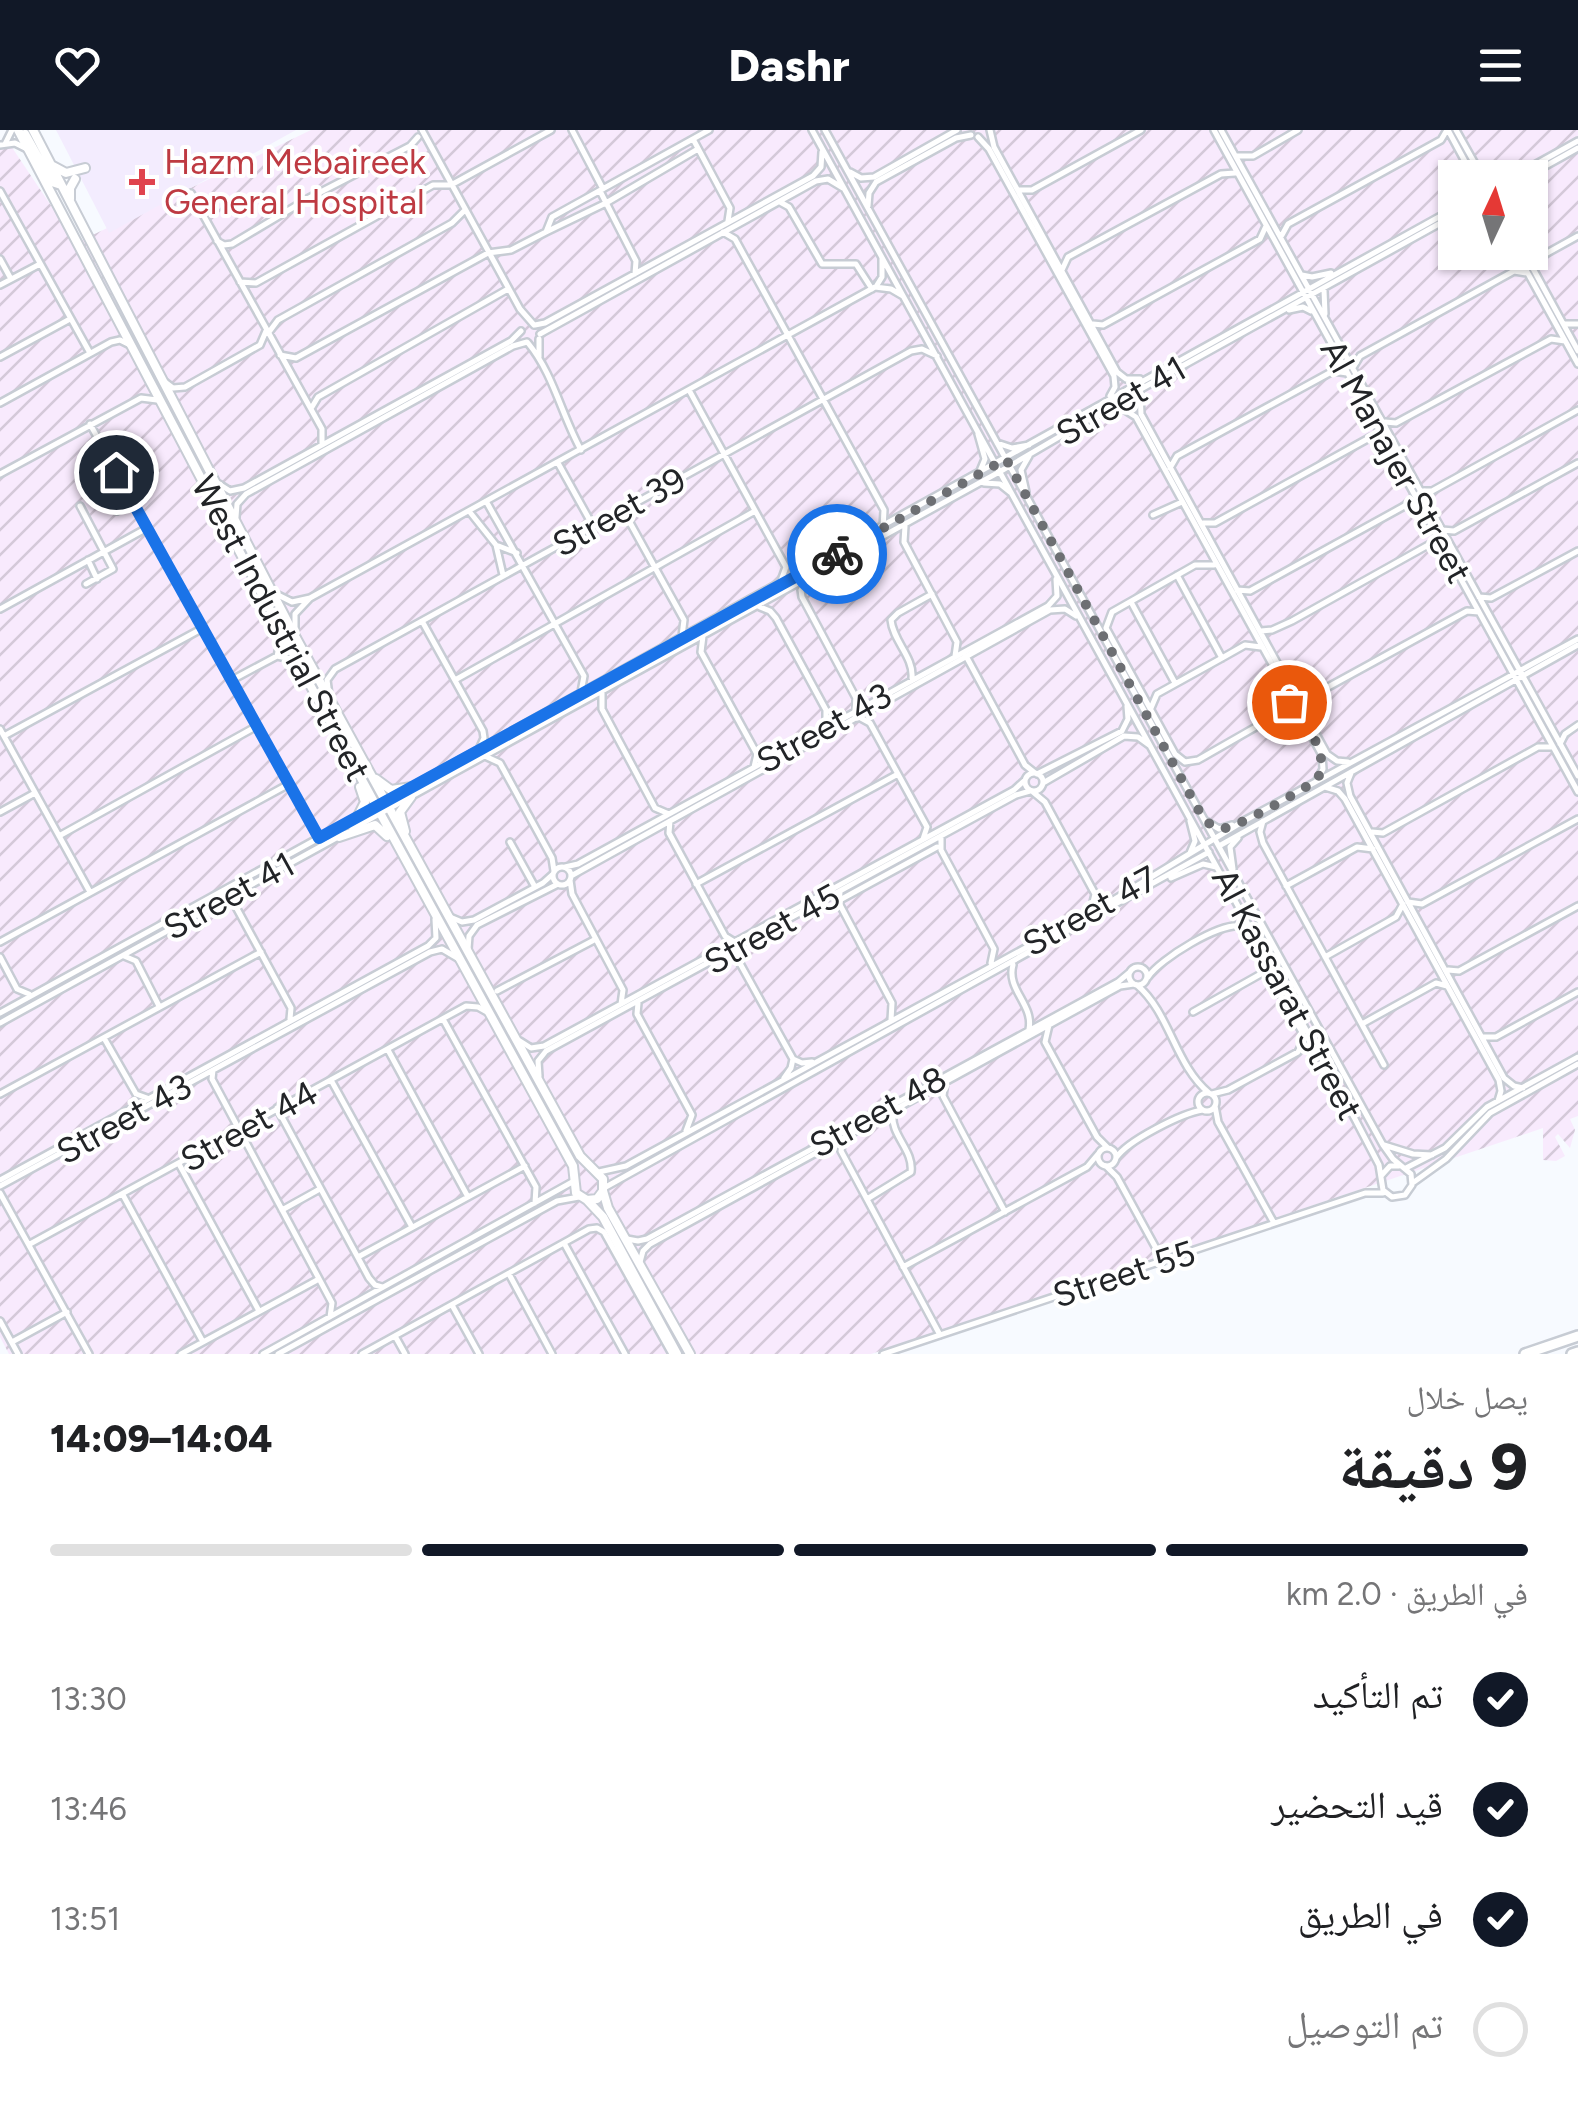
<!DOCTYPE html>
<html lang="ar">
<head>
<meta charset="utf-8">
<style>
  :root { --surface:#fff; --page:#f6f6f6; --text:#202124; --muted:#757577; --line:#e0e0e0; --accent:#111827 }
  body { margin:0; font-family:Figtree,"Noto Naskh Arabic",sans-serif; background:var(--page); color:var(--text); direction:rtl; height:100vh; display:flex; flex-direction:column; font-size:38px; white-space:nowrap }
  * { box-sizing:border-box; margin:0 }
  p { font-size:32px; color:var(--muted) }
  .icon { flex:none; width:55px; height:55px; fill:none; stroke:currentColor; stroke-width:2; stroke-linecap:round; stroke-linejoin:round }
  .map { position:relative; height:1224px; overflow:hidden; direction:ltr }
  .details { display:flex; flex-direction:column; background:var(--surface); flex:1 }
  .details>* { flex:none }
  .needle { width:65px; rotate:4deg }
  .tools { position:absolute; left:1438px; top:30px; display:grid; gap:20px }
  .tools a { display:grid; place-items:center; width:110px; height:110px; border-radius:0px; background:var(--surface); box-shadow:0 2px 8px #0004; font-size:50px }
  .pin { position:absolute; display:grid; place-items:center; width:85px; height:85px; color:#fff; margin:-42px; border:5px solid #fff; border-radius:50%; box-shadow:0 2px 10px #0007 }
  .courier { position:absolute; display:grid; place-items:center; width:100px; height:100px; margin:-50px; border:8px solid #1a73e8; border-radius:50%; background:#fff; color:#222; box-shadow:0 2px 12px #0007 }
  .head em { font-style:normal; font-weight:800 }
  .head div { display:flex; flex-direction:column-reverse }
  .head { display:flex; align-items:center; justify-content:space-between; height:170px; padding:0 50px }
  h1 { font-size:65px; font-weight:800; line-height:75px }
  .bar { display:grid; grid-template-columns:repeat(4,1fr); gap:15px 10px; align-content:center; height:120px; padding:0 50px }
  .bar i { height:12px; border-radius:8px; background:var(--line) }
  .bar .current { background:var(--accent) }
  .bar p { grid-column:span 4 }
  ol { padding:0 50px; list-style:none }
  li { display:flex; align-items:center; gap:30px; height:110px }
  li p { margin-inline-start:auto }
  li .icon { padding:10px; border-radius:50%; background:var(--accent); color:#fff; stroke-width:4 }
  li:last-child { color:var(--muted) }
  li i { width:55px; height:55px; border:5px solid var(--line); border-radius:50% }
  header { display:flex; justify-content:space-between; align-items:center; height:130px; padding:0 50px; background:var(--accent); color:#fff; font-size:45px; font-weight:800 }
  .map>svg:first-child { display:block }
  .industrial { fill:url(#industrial-furrows); fill-rule:evenodd }
  .medical { fill:#f3ecfe }
  .lines { fill:none; stroke-linecap:round; stroke-linejoin:round }
  .minor-casing { stroke:#c7ccd4; stroke-width:10 }
  .major-casing { stroke:#c7ccd4; stroke-width:12 }
  .highway-casing { stroke:#c7ccd4; stroke-width:14 }
  .minor { stroke:#fff; stroke-width:5 }
  .major { stroke:#fff; stroke-width:8 }
  .highway { stroke:#fff; stroke-width:9 }
  .done { stroke:#6d6f73; stroke-width:10; stroke-dasharray:0 18 }
  .route { stroke:#1a73e8; stroke-width:12 }
  .health-dot { fill:#e0444e; stroke:#fff; stroke-width:4 }
  .labels { text-anchor:middle; stroke-width:8; stroke-linejoin:round; paint-order:stroke }
  .health-label { font-size:35px; fill:#be3a42; stroke:#fff; text-anchor:start }
  .street-label { font-size:35px; fill:#222427; stroke:#fff }
</style>
</head>
<body>
<header><svg class="icon" aria-label="menu" viewBox="0 0 24 24"><path d="M4 6h16M4 12h16M4 18h16"/></svg>Dashr<svg class="icon" aria-label="heart" viewBox="0 0 24 24"><path d="M12 20l-8-8c-3-5 5-10 8-4 3-6 11-1 8 4z"/></svg></header>
<div class="map">
<svg width="1578" height="1224" viewBox="0 0 1578 1224">
  <defs>
    <pattern id="industrial-furrows" width="10" height="10" patternUnits="userSpaceOnUse" patternTransform="scale(2.5)"><rect width="10" height="10" fill="#f8eafd"/><path d="M-1 1l2-2M0 10L10 0M9 11l2-2" fill="none" stroke="#d4c9d9"/></pattern>
  </defs>
  <rect width="100%" height="100%" fill="#f7faff"/>
  <path class="industrial" d="M311 0H1578V986L1570 989 1575 1000 1570 1018 1558 1004 1555 1007 1565 1026 1556 1031 1543 1030V998L871 1224H9L0 1207V17L11 16 76 113ZM1455 48H1530V122H1455Z"/>
  <path class="medical" d="M56 0H296L109 103Z"/>
  <g class="lines">
    <g class="minor-casing">
      <path id="minor" d="M422 0 520 179 534 195
        M572 0 603 59
        M812 0 1355 989 1379 1035 1383 1060 1392 1067 1405 1065 1412 1055 1411 1044 1393 1029 1383 1015 825 0
        M990 0 994 17 1117 242 1126 249H1140
        M1214 0 1578 662
        M1221 0 1578 646
        M1448 0 1474 48
        M1456 0 1483 48
        M978 7 989 19 1114 246 1115 257 1110 266
        M693 9 730 78 728 91
        M5 14 12 0
        M0 15 15 13 27 19
        M1236 26H1253L1298 0
        M850 42 861 48 874 47 957 0
        M1494 48 1514 44
        M1511 48 1578 11
        M1524 48 1578 18
        M1019 60H1032L1141 0
        M0 61 90 223
        M600 61 636 131 635 144
        M191 63 322 299V315
        M780 72 789 77 822 134H856L872 159
        M868 76 869 63 876 52 956 8 971 5
        M546 102 606 73 698 19
        M723 102 735 109 884 380 883 398
        M1282 105 1288 94 1441 10 1447 0
        M217 111 224 115 232 114 309 68 410 16 418 7
        M1516 122 1578 234
        M1524 122 1578 221
        M0 129 11 149
        M1534 138 1540 127 1578 106
        M1062 140 1068 127 1221 44 1235 43
        M1302 145 1312 147 1331 143
        M240 152 256 153 433 55H451L551 0
        M0 155 40 134
        M877 155 882 147V128
        M1324 160 1325 184
        M1289 180 1303 177 1311 181
        M1093 194 1103 195 1260 109 1266 96
        M1565 194H1578
        M535 195 545 193 813 46 821 37 822 22
        M269 202 278 190 452 93 465 80
        M540 204 816 51 828 49 843 58
        M539 209V227
        M528 213C553 243 562 286 581 320
        M280 225 296 228 488 123 511 120 546 102 552 87 709 0
        M0 227 70 189
        M1354 236 1360 226 1514 141 1527 143
        M165 252 173 258 185 257 260 215 266 201
        M689 260 786 437 779 456
        M1140 262 1141 284 1327 624 1337 631 1348 632
        M0 273 111 212 120 210 130 215
        M312 277 318 267 508 159
        M1112 278 1125 280 1136 287 1322 625 1323 639 1317 650
        M1385 292 1396 293 1551 209 1565 211
        M90 294 319 708
        M978 304 985 329 980 341
        M997 313 1012 318 1029 315
        M558 333 593 396
        M1170 338 1177 326 1333 241 1347 243
        M0 344 141 268 157 270
        M984 353 1000 354 1010 362
        M219 354 230 361 244 358 511 211 521 201
        M1422 361H1432L1578 280
        M1026 362 1021 340 1029 326
        M109 365 117 381
        M486 371 584 546 581 562
        M113 374 129 365
        M80 376 113 439 86 454
        M623 380 684 490 682 506
        M469 381 496 415 503 445
        M1153 385 1182 372
        M236 387 237 374 246 364 513 216 527 212
        M1203 393H1215L1371 307 1383 308
        M905 396 904 412 957 512 955 526
        M1442 400 1454 401 1578 333
        M496 415 517 423
        M88 430 97 449
        M1214 435H1195L1112 482 1106 498 1175 624 1185 632 1198 630 1282 582 1289 571
        M1177 445 1222 528
        M807 450 801 460 802 467 856 568V579
        M1237 460 1250 461 1408 374 1420 375
        M276 464 292 472 310 468
        M1479 467 1491 468 1578 421
        M1131 472 1175 553
        M760 477 770 481 776 488 826 580V597
        M0 479 147 398
        M422 491 483 601 484 608 480 617
        M295 501V484L310 468 875 157 891 159 903 166
        M1261 501 1272 500 1292 491 1430 414 1442 415
        M703 506 701 522 757 624 754 637
        M277 526 282 505
        M966 526 1025 635 1035 643
        M912 548C914 527 893 511 891 490L898 483 932 464
        M232 550 277 526 296 530
        M455 550 755 381
        M602 563V579L655 678 669 684
        M329 565 327 550 335 539 911 221 922 219 937 226
        M1297 567 1308 568 1467 481 1479 482
        M1151 578 1157 564 1222 528 1245 515 1261 517
        M859 587 870 593 927 697 923 709
        M0 599 90 762
        M4 606 203 498
        M1560 614 1565 604 1578 595
        M487 627 500 633 552 728 554 741
        M1025 652a9 9 0 1 1 18 0a9 9 0 1 1-18 0Z
        M1351 643 1347 653 1350 666 1504 948 1514 956 1523 958
        M1037 644 1122 601 1128 589 1127 576
        M1043 653 1124 606 1138 607 1149 615
        M1325 657 1338 661 1345 669 1499 950 1501 961 1498 971
        M1033 662 1045 672 1095 764 1091 780
        M386 671 1455 78
        M0 682 35 663
        M670 691 669 703 725 806 733 811
        M1206 691 1219 699 1232 695
        M1263 691 1260 702 1263 713 1384 935
        M352 699 1001 341 1141 259 1455 85
        M1372 702 1383 703 1538 617H1553
        M59 706 257 596
        M941 706V720L994 819 991 833
        M510 712 535 757
        M1219 716 1578 515
        M1190 723 1195 711 1190 691
        M553 746a9 9 0 1 1 18 0a9 9 0 1 1-18 0Z
        M565 737 578 734 1048 476 1057 466 1056 449
        M1233 739 1230 717 1238 708
        M571 746 1050 480 1065 479 1076 486
        M1171 748 1203 734 1216 737
        M570 750 572 764 623 860 621 874
        M696 754 898 644
        M1286 756 1357 717 1373 719
        M240 760 236 777 291 878 290 889
        M840 762 839 773 892 873 891 890
        M838 771 937 717
        M1408 772 1422 774 1578 689
        M450 787 462 792 474 790 543 753 553 744
        M0 812 289 654
        M739 817 737 828 793 929 802 933 812 932
        M468 819 469 806 477 795 558 754
        M124 826 136 831 159 876
        M0 827 17 859 29 864
        M1325 827 1396 787 1403 774
        M1013 835C1006 859 1034 875 1029 899
        M1129 846a9 9 0 1 1 18 0a9 9 0 1 1-18 0Z
        M1448 840 1459 841 1578 776
        M1148 847C1160 829 1220 792 1241 796L1302 902 1304 910 1298 922 1228 960 1212 964
        M1137 855C1170 883 1175 935 1209 963
        M497 861 596 809
        M638 873 637 884 692 985 686 1001
        M1193 882 1266 841
        M0 883 377 676
        M443 889 536 1057 535 1073
        M0 893 338 707
        M1362 894 1436 853 1447 856
        M1049 895 1045 912 1097 1007 1108 1018
        M1483 907H1496L1578 862
        M104 908 136 964 147 968
        M520 911 531 918 544 916 1014 660 1025 650
        M388 920 468 1067
        M213 940 212 949 332 1173 330 1187
        M539 946 538 931 546 921 1016 665 1030 661
        M784 948 791 938 793 929
        M331 950 412 1097
        M945 952 943 966 1005 1082
        M1198 972a9 9 0 1 1 18 0a9 9 0 1 1-18 0Z
        M0 964 261 822
        M1215 976 1218 992 1274 1093
        M277 978 369 1148 375 1155 382 1157
        M843 1009 841 1021 940 1205
        M1384 1015 1413 1024 1432 1025
        M1098 1027a9 9 0 1 1 18 0a9 9 0 1 1-18 0Z
        M1116 1028C1127 1011 1182 983 1203 980
        M179 1034 259 1181
        M1106 1036 1117 1047 1163 1131
        M1406 1038 1445 1018 1487 977 1578 927
        M599 1042 626 1036 1115 769 1242 692 1578 509
        M1381 1046 1390 1036H1399
        M0 1050 428 816 436 808 435 789
        M1414 1052 1446 1029 1490 983 1578 934
        M0 1056 430 822 442 819 459 829
        M604 1058 1209 722
        M0 1063 89 1224
        M123 1065 203 1212
        M867 1069 911 1042C914 1020 890 1005 893 983
        M282 1080 318 1060
        M627 1109 638 1111 647 1109 1118 852 1130 842
        M564 1113 625 1224
        M30 1114 466 876 478 877 487 882
        M358 1127 525 1036
        M640 1132 643 1121 650 1114 1120 856 1134 854
        M903 1137 1087 1037 1098 1024
        M509 1144 552 1224
        M452 1175 479 1224
        M0 1191 18 1224
        M395 1206 405 1224
        M12 1212 67 1182
        M181 1224 319 1149
        M263 1224 574 1051
        M278 1224 557 1071 579 1067
        M362 1224 589 1099 597 1098 604 1102 672 1224
        M883 1224 1365 1063H1383"/>
    </g>
    <g class="major-casing">
      <path id="major" d="M18 0 297 531 573 1036 576 1063 587 1070 597 1069 603 1061V1049L580 1026 296 508 33 0
        M25 4 52 52 61 55
        M53 36 66 43 85 38
        M70 69V58L75 49
        M376 649 391 660 412 657
        M357 688 365 672 360 657
        M405 701 400 682 411 667
        M339 707 375 695 387 706
        M603 1061 608 1078 690 1224
        M587 1070 603 1087 677 1224"/>
    </g>
    <g class="highway-casing">
      <path id="highway" d="M1525 1224 1578 1206
        M1572 1224 1578 1222"/>
    </g>
    <use href="#minor" class="minor"/>
    <use href="#major" class="major"/>
    <use href="#highway" class="highway"/>
  </g>
  <g class="lines">
    <path class="done" d="M837 424 1006 329 1204 690C1206 691 1215 698 1218 699 1234 701 1299 661 1316 651 1334 625 1302 591 1289 568V572"/>
    <path class="route" d="M116 342 319 708 837 424"/>
  </g>
  <path class="health-dot" d="M137 37h10v10h10v10h-10v10h-10v-10h-10v-10h10z"/>
  <g class="labels">
    <g class="health-label">
      <text x="164" y="44">Hazm Mebaireek<tspan x="164" dy="40">General Hospital</tspan></text>
    </g>
    <g class="street-label">
      <text transform="translate(1121 271) rotate(-30)" y="12">Street 41</text>
      <text transform="translate(1396 331) rotate(61)" y="12">Al Manajer Street</text>
      <text transform="translate(619 382) rotate(-29)" y="12">Street 39</text>
      <text transform="translate(281 498) rotate(62)" y="12">West Industrial Street</text>
      <text transform="translate(824 598) rotate(-29)" y="12">Street 43</text>
      <text transform="translate(229 766) rotate(-29)" y="12">Street 41</text>
      <text transform="translate(1090 781) rotate(-29)" y="12">Street 47</text>
      <text transform="translate(772 799) rotate(-29)" y="12">Street 45</text>
      <text transform="translate(1287 864) rotate(62)" y="12">Al Kassarat Street</text>
      <text transform="translate(878 982) rotate(-29)" y="12">Street 48</text>
      <text transform="translate(124 989) rotate(-29)" y="12">Street 43</text>
      <text transform="translate(249 996) rotate(-29)" y="12">Street 44</text>
      <text transform="translate(1124 1144) rotate(-18)" y="12">Street 55</text>
    </g>
  </g>
</svg>
<div class="tools">
<a><svg class="needle" viewBox="-14 -14 28 28"><path d="M0-13l5 13h-10z" fill="#e53935"/><path d="M0 13l5-13h-10z" fill="#757577"/></svg></a>
</div>
<div class="pin" style="left:1289px;top:572px;background:#ea580c"><svg class="icon" aria-label="bag" viewBox="0 0 24 24"><path d="M5 8h14l-1 12H6zM9 8a3 3 0 0 1 6 0"/></svg></div>
<div class="pin" style="left:116px;top:342px;background:#1f2937"><svg class="icon" aria-label="home" viewBox="0 0 24 24"><path d="M3 11l9-7 9 7M6 9v11h12V9"/></svg></div>
<div class="courier" style="left:837px;top:424px"><svg class="icon" aria-label="bike" viewBox="0 0 24 24"><circle cx="6" cy="16" r="4"/><circle cx="18" cy="16" r="4"/><path d="M6 16l4-8h5l3 8M10 8l3 8H6M13 5h3"/></svg></div>
</div>
<section class="details">
<div class="head"><div><h1>9 دقيقة</h1><p>يصل خلال</p></div><em>14:04–14:09</em></div>
<div class="bar"><i class="current"></i><i class="current"></i><i class="current"></i><i></i><p>في الطريق · 2.0 km</p></div>
<ol>
<li><svg class="icon" aria-label="check" viewBox="0 0 24 24"><path d="M5 12l5 5 9-10"/></svg>تم التأكيد<p>13:30</p></li>
<li><svg class="icon" aria-label="check" viewBox="0 0 24 24"><path d="M5 12l5 5 9-10"/></svg>قيد التحضير<p>13:46</p></li>
<li><svg class="icon" aria-label="check" viewBox="0 0 24 24"><path d="M5 12l5 5 9-10"/></svg>في الطريق<p>13:51</p></li>
<li><i></i>تم التوصيل</li>
</ol>
</section>
</body>
</html>
